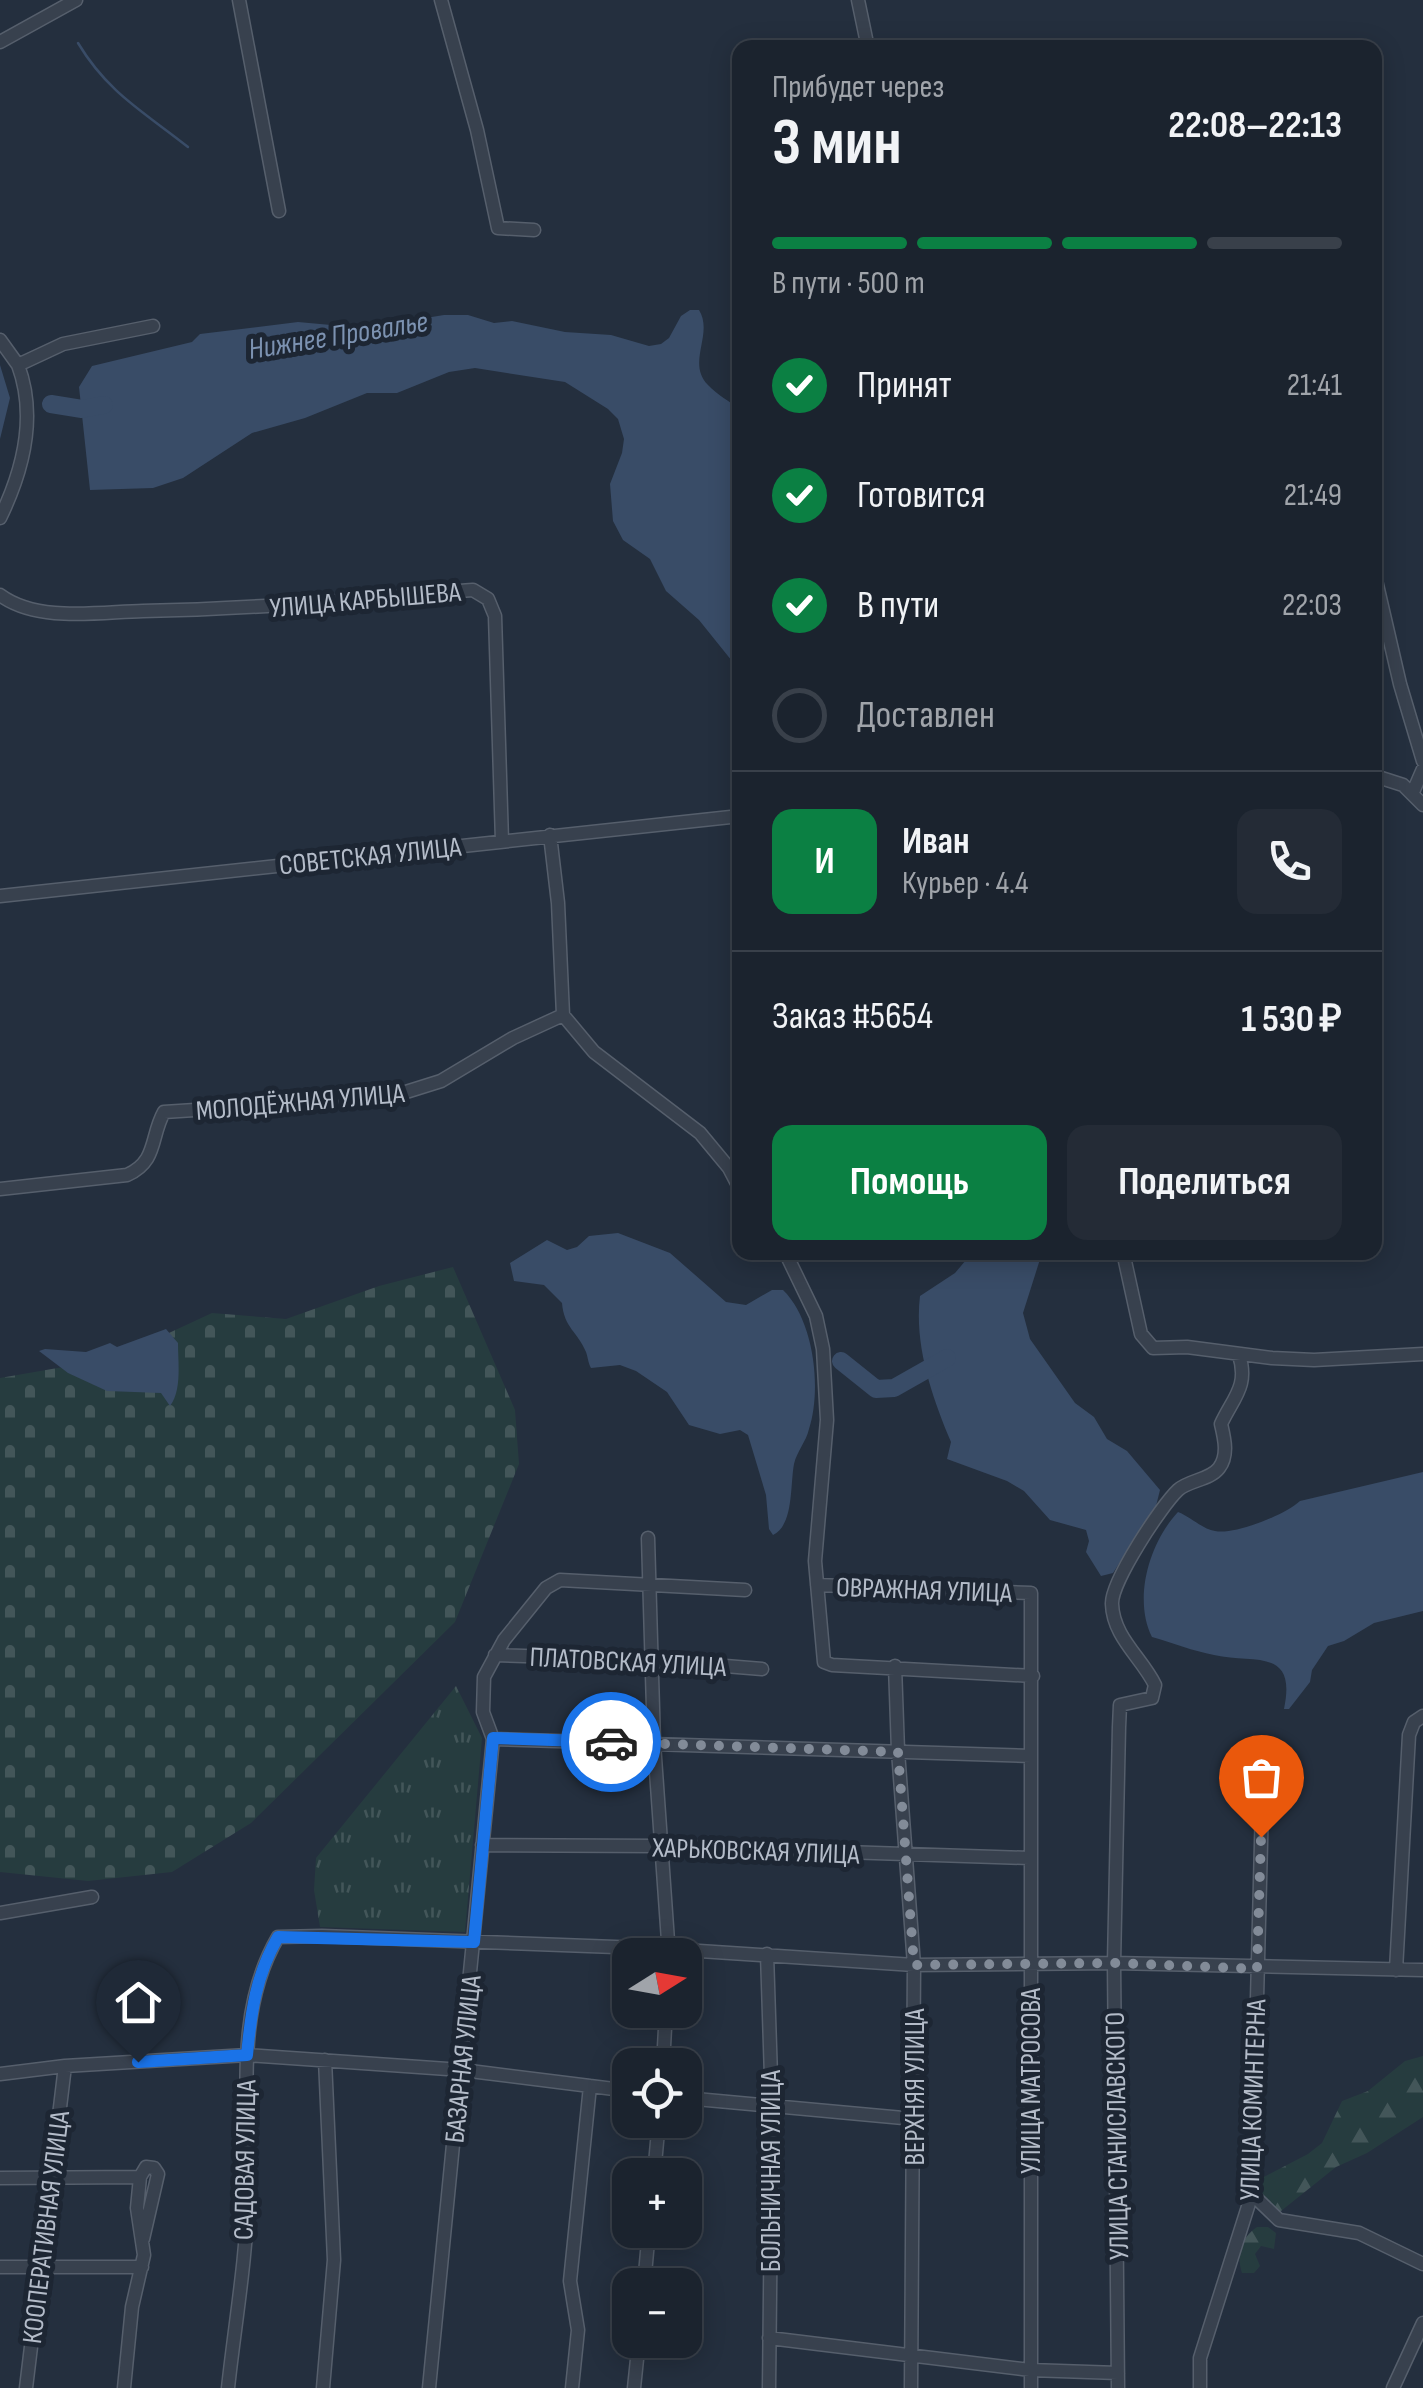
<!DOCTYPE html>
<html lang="ru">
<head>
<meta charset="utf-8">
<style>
  :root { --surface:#1b232e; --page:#242b36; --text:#f1f3f6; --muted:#a0a4aa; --line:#39404a; --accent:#0b8043 }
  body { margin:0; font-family:"Sofia Sans Condensed",sans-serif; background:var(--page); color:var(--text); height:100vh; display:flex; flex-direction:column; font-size:38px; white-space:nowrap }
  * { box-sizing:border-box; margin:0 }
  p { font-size:32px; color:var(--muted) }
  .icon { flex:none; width:55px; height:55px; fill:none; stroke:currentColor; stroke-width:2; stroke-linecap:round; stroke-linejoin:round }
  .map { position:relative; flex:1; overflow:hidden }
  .panel { position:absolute; left:732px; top:40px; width:650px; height:1220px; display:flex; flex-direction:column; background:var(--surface); border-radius:20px; box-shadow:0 5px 25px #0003,0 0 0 2px var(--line) }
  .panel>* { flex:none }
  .needle { width:65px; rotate:79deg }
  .buttons { position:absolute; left:612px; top:1938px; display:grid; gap:20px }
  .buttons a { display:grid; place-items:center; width:90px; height:90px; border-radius:20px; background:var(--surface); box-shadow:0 5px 25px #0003,0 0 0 2px var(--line); font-size:50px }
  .pin { position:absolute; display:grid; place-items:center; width:85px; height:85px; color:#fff; margin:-102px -42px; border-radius:50% 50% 50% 0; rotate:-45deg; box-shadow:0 0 10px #0007 }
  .pin .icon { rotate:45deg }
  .courier { position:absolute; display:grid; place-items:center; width:100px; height:100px; margin:-50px; border:8px solid #1a73e8; border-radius:50%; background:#fff; color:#222; box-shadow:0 2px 12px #0007 }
  .headline em { font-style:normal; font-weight:700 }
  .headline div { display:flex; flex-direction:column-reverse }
  .headline { display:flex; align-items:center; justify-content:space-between; height:170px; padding:0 40px }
  h1 { font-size:65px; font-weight:700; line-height:75px }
  .bar { display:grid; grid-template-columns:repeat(4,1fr); gap:15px 10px; align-content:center; height:120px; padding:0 40px }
  .bar i { height:12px; border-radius:8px; background:var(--line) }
  .bar .current { background:var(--accent) }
  .bar p { grid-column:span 4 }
  .line { display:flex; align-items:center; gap:25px; padding:0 40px; border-top:2px solid var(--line) }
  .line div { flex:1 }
  .round { display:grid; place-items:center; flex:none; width:105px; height:105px; border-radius:20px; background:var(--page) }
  ol { padding:0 40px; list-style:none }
  li { display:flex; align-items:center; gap:30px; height:110px }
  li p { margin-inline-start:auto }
  li .icon { padding:10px; border-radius:50%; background:var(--accent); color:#fff; stroke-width:4 }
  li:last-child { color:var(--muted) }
  li i { width:55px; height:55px; border:5px solid var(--line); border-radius:50% }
  .cta { display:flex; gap:20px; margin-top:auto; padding:20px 40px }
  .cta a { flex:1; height:115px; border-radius:20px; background:var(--accent); color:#fff; font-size:40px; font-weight:700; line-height:115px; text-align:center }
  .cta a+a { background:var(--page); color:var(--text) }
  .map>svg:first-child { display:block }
  .grass { fill:url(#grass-tufts) }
  .forest { fill:url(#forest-firs) }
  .cemetery { fill:url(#cemetery-stones) }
  .water { fill:#394c67 }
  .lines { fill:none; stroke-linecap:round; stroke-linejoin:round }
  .stream { stroke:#394c67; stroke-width:2.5 }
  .river { stroke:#394c67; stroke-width:18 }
  .minor-casing { stroke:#565f6c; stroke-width:15 }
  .minor { stroke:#38414e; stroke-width:12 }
  .done { stroke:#828b98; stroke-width:10; stroke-dasharray:0 18 }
  .route { stroke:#1a73e8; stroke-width:12 }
  .labels { text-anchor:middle; stroke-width:10; stroke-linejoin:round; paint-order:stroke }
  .street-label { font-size:28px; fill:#b4bcc9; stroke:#1d2633 }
  .water-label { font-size:30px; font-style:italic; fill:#7c92b1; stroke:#1d2633 }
</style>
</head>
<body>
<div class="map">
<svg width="1423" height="2388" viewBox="0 0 1423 2388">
  <defs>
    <pattern id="grass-tufts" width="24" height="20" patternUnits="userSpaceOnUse" patternTransform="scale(2.5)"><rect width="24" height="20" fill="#263c3f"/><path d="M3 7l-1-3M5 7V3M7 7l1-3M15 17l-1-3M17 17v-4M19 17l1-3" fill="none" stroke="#435659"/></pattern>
    <pattern id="forest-firs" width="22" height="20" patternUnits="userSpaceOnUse" patternTransform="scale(2.5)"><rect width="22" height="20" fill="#263c3f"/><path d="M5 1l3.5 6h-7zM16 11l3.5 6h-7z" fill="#435659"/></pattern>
    <pattern id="cemetery-stones" width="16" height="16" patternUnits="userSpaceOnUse" patternTransform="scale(2.5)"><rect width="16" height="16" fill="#263c3f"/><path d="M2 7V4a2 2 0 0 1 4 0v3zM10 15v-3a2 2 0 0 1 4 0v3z" fill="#435659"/></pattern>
  </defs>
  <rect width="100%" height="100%" fill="#242f3e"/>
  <path class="grass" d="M456 1686 482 1738 465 1932 320 1927 314 1890 316 1858Z"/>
  <path class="forest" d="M1423 2056V2117L1367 2153 1336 2167 1271 2219 1256 2181 1308 2154 1322 2143 1342 2101 1368 2091 1405 2061Z
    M1257 2227H1268L1276 2233 1274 2249 1261 2246 1255 2254 1260 2266 1254 2273H1242C1236 2254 1241 2238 1257 2227Z"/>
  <path class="cemetery" d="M453 1267 515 1410 519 1464 455 1622 251 1823 172 1872 88 1881 0 1872V1378L115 1358 212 1313 286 1319 379 1286Z"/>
  <path class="water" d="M690 310H699C714 334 686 363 708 385 717 395 730 401 740 410V671L699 620 666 591 650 559 623 540 613 521 610 484 622 453 624 439 618 419 608 409 565 382 475 368 449 372 397 393H367L305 418 252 433 183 478 153 488 90 490 79 387 92 366 192 342 200 334 298 322 364 328 444 315H468L494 323 512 321 565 332 611 335 649 346 661 344 669 338 681 316Z
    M0 365 10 398 0 439Z
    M618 1233 670 1253 726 1302 746 1305 772 1290H783C814 1320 822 1389 809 1429 806 1442 797 1451 794 1464 790 1485 794 1525 773 1535L769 1529 766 1495 748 1435 740 1430 720 1434 689 1425 667 1392 636 1371 620 1365 591 1368C588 1363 588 1357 586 1352 578 1332 564 1328 562 1303L544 1285 514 1281 510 1263 547 1240 567 1250 577 1247 589 1236Z
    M972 1253H1042L1023 1313 1030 1339 1075 1403 1094 1417 1107 1439 1127 1451 1160 1490 1156 1506 1113 1573 1101 1576 1086 1552 1089 1541 1086 1530 1050 1520 1024 1491 1007 1481 947 1459 951 1442C932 1397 914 1345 920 1296L955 1273Z
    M166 1329 178 1343C178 1363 182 1390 170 1406L161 1393 107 1391 68 1373 39 1351 45 1349 86 1352 110 1343 117 1347Z
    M1423 1472V1611L1374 1623 1344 1641 1328 1646 1312 1670 1310 1682 1289 1709H1284C1297 1647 1254 1664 1214 1655 1193 1651 1173 1643 1152 1637 1133 1599 1149 1543 1178 1512 1191 1517 1202 1529 1215 1531 1235 1535 1285 1515 1300 1501Z"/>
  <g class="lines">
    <path class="stream" d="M78 43C108 93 144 112 188 147"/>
    <path class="river" d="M51 404 82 409 104 405
      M841 1361 876 1389 894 1388 947 1358"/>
    <g class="minor-casing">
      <path id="minor" d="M239 0 279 211
        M441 0 477 130 498 228 534 230
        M858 0 868 48
        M0 42 76 0
        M0 340 18 365 63 344 153 326
        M0 518C23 471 37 416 18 365
        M1375 576 1400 684 1423 761
        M0 595C38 623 99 612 143 611 254 609 363 599 473 590L488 599 495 616 502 841
        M1375 776 1403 785 1423 805
        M1413 792 1423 769
        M550 835 558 903 563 1015 594 1052 700 1133 729 1168 740 1189
        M0 896 740 816
        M0 1189 127 1175C158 1161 150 1137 164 1112L390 1097 441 1081 513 1038 563 1015
        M1123 1252 1141 1334 1153 1348 1187 1347 1272 1358 1314 1360 1423 1354
        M787 1256 816 1316 823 1349 827 1420 815 1561 824 1662 832 1665 1033 1676
        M648 1538 654 1743 669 1955
        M817 1585 1031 1593V2388
        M495 1655 652 1660 762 1669
        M895 1666 898 1751 914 1965 911 2388
        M493 1739 1031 1756
        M482 1845 661 1846 1029 1858
        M0 1913 92 1897
        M767 1954 772 2108 769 2388
        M1396 1970 1409 1735 1414 1722 1423 1716
        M663 2065 666 2010
        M0 2074 65 2066 247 2055 462 2070 630 2091
        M685 2098 914 2119
        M654 2175 659 2120
        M0 2178 140 2177
        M1252 2194 1279 2220 1359 2233 1423 2264
        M0 2267H142
        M644 2285 649 2230
        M769 2338 1030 2370 1118 2373
        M26 2388 65 2066
        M124 2388 132 2307 144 2255 137 2208 140 2177 146 2167 154 2168 158 2174 143 2239
        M228 2388C235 2323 247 2256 248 2191 250 2105 233 2014 278 1937L322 1936 669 1949 914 1965 1114 1963 1423 1970
        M323 2388 334 2260 325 2060
        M429 2388 493 1739 483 1712 484 1677 504 1640 546 1588 560 1580 745 1590
        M572 2388 578 2330 570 2281 590 2086
        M634 2388 639 2340
        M1118 2388 1114 1963 1119 1727 1120 1705 1152 1698 1155 1685C1142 1658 1113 1637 1112 1604 1111 1582 1161 1506 1178 1490 1189 1480 1210 1480 1219 1468 1229 1455 1224 1437 1221 1424 1233 1398 1249 1386 1239 1355
        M1200 2388V2358L1252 2194 1262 1804
        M1393 2388 1423 2323"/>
    </g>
    <use href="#minor" class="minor"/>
  </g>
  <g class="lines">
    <path class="done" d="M611 1742 898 1752 914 1965 1114 1963 1257 1969 1261 1837"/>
    <path class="route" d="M138 2062 247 2055C251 2012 256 1975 278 1937L474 1942 493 1738 611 1742"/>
  </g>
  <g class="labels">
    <g class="street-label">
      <text transform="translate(365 599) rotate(-5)" y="10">УЛИЦА КАРБЫШЕВА</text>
      <text transform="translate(370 855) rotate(-6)" y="10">СОВЕТСКАЯ УЛИЦА</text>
      <text transform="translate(300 1101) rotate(-5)" y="10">МОЛОДЁЖНАЯ УЛИЦА</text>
      <text transform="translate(924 1589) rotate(2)" y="10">ОВРАЖНАЯ УЛИЦА</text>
      <text transform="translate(628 1661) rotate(3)" y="10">ПЛАТОВСКАЯ УЛИЦА</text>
      <text transform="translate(756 1850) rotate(2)" y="10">ХАРЬКОВСКАЯ УЛИЦА</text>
      <text transform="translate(462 2059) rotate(-84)" y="10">БАЗАРНАЯ УЛИЦА</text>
      <text transform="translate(1030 2081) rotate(-90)" y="10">УЛИЦА МАТРОСОВА</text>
      <text transform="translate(914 2087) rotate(-90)" y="10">ВЕРХНЯЯ УЛИЦА</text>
      <text transform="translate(1252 2100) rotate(-88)" y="10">УЛИЦА КОМИНТЕРНА</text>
      <text transform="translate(1116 2136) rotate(-91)" y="10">УЛИЦА СТАНИСЛАВСКОГО</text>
      <text transform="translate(244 2160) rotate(-89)" y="10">САДОВАЯ УЛИЦА</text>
      <text transform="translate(770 2171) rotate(-90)" y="10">БОЛЬНИЧНАЯ УЛИЦА</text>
      <text transform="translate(45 2227) rotate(-83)" y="10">КООПЕРАТИВНАЯ УЛИЦА</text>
    </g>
    <g class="water-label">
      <text transform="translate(338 335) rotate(-9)" y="10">Нижнее Провалье</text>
    </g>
  </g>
</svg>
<div class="buttons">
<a><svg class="needle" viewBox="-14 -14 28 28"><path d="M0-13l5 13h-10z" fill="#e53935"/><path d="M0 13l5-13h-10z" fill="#a0a4aa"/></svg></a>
<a><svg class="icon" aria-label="locate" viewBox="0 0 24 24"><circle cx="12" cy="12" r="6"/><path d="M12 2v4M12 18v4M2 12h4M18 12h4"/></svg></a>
<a>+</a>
<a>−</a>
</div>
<div class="pin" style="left:1261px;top:1837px;background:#ea580c"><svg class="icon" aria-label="bag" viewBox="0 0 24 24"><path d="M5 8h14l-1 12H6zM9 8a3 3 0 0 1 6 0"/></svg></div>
<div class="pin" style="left:138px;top:2062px;background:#1f2937"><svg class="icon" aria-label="home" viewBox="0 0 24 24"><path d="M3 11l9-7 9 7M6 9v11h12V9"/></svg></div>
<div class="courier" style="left:611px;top:1742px"><svg class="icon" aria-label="car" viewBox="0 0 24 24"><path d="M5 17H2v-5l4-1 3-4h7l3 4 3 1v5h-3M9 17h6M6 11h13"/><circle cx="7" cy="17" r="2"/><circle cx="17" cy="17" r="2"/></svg></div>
<section class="panel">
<div class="headline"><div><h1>3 мин</h1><p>Прибудет через</p></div><em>22:08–22:13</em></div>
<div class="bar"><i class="current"></i><i class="current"></i><i class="current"></i><i></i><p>В пути · 500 m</p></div>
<ol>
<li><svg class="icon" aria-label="check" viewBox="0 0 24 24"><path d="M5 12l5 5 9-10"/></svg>Принят<p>21:41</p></li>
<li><svg class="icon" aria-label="check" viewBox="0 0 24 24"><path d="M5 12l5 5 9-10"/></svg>Готовится<p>21:49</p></li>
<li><svg class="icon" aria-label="check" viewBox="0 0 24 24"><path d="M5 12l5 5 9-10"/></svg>В пути<p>22:03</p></li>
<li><i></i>Доставлен</li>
</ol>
<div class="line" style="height:180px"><b class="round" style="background:var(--accent);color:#fff">И</b><div><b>Иван</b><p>Курьер · 4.4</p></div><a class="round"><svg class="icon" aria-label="phone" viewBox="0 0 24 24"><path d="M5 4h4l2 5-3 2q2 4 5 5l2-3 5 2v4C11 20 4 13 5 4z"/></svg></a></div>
<div class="line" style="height:130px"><div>Заказ #5654</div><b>1 530 ₽</b></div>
<div class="cta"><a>Помощь</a><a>Поделиться</a></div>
</section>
</div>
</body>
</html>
